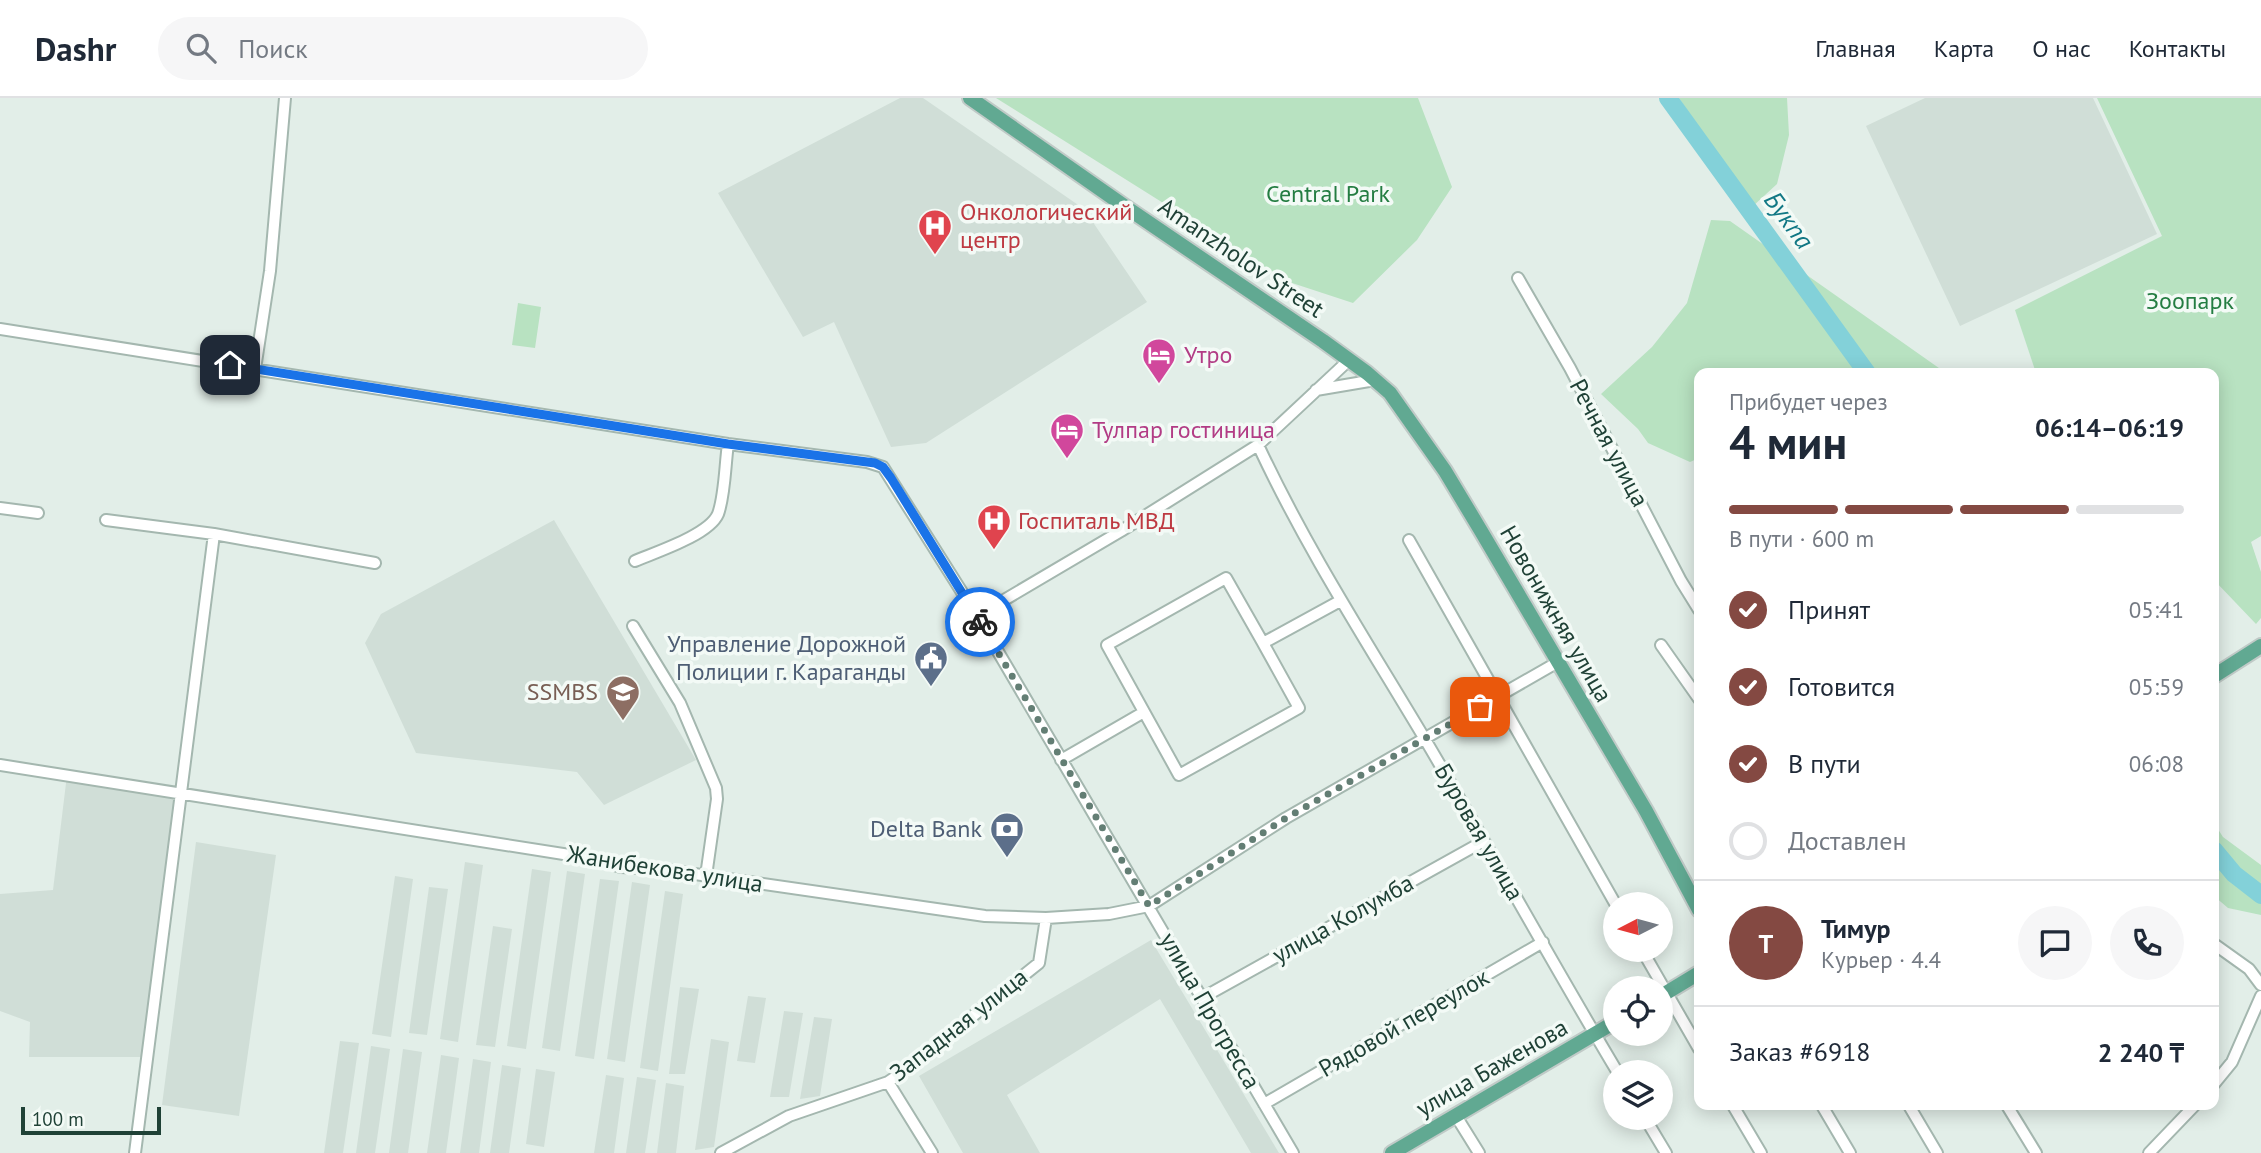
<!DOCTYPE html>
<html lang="ru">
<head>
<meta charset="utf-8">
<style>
  :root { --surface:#fff; --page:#f6f6f7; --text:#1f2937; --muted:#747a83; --line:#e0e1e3; --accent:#844942 }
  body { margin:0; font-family:"PT Sans",sans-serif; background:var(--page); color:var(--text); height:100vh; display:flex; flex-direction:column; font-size:26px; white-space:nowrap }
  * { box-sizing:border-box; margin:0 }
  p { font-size:23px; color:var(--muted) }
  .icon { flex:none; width:38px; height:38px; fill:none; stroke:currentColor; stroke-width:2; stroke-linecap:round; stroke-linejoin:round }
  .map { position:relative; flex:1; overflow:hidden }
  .drawer { position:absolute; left:1694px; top:270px; width:525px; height:742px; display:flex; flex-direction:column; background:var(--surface); border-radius:14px; box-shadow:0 4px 18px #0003 }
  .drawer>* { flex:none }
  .needle { width:46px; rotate:264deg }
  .tools { position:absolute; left:1603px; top:794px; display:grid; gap:14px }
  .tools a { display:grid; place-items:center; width:70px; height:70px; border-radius:50%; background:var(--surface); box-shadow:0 4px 18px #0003; font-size:35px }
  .scale { position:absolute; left:21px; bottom:18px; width:140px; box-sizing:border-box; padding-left:7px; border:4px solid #1f4136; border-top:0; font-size:19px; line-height:24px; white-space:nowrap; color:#1f4136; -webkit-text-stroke:5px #f3faf6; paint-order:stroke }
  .pin { position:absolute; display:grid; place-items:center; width:60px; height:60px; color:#fff; margin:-30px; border-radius:14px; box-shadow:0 4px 10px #0006 }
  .courier { position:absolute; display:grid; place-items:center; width:70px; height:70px; margin:-35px; border:5px solid #1a73e8; border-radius:50%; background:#fff; color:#222; box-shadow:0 2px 9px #0007 }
  .summary em { font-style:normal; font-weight:700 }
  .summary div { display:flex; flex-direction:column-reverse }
  .summary { display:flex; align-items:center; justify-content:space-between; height:119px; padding:0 35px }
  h1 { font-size:46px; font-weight:700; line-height:52px }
  .bar { display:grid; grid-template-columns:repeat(4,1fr); gap:10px 7px; align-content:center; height:84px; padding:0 35px }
  .bar i { height:9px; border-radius:5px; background:var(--line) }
  .bar .current { background:var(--accent) }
  .bar p { grid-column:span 4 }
  .line { display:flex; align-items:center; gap:18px; padding:0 35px; border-top:2px solid var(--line) }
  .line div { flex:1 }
  .round { display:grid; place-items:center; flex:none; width:74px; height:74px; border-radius:37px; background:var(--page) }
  ol { padding:0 35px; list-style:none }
  li { display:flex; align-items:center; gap:21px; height:77px }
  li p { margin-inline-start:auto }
  li .icon { padding:7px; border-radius:50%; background:var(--accent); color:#fff; stroke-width:4 }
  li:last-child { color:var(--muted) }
  li i { width:38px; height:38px; border:4px solid var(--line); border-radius:50% }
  header { display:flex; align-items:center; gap:42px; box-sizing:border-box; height:98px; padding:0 35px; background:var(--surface); border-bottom:2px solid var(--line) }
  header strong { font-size:33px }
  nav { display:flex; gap:38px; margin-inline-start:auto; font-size:24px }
  .search { width:490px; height:63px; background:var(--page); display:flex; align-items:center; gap:18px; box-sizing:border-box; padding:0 24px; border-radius:38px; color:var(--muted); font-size:26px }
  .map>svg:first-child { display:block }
  .built { fill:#d0ded7 }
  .green { fill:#b8e2c1 }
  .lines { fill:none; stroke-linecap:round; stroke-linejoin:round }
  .river { stroke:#83d1d9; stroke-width:18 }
  .minor-casing { stroke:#a4b7af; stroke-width:14 }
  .major-casing { stroke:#c0cac7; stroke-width:18 }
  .minor { stroke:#fff; stroke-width:10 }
  .major { stroke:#61a992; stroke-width:14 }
  .done { stroke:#637e74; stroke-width:7; stroke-dasharray:0 12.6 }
  .route { stroke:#1a73e8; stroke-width:9 }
  .labels { text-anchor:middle; stroke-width:7; stroke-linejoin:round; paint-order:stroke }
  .park-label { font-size:24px; fill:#247d42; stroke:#f3faf6 }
  .health-label { font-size:24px; fill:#be3a42; stroke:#f3faf6; text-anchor:start }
  .street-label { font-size:24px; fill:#1f4136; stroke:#f3faf6 }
  .hotel-label { font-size:24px; fill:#b23c85; stroke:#f3faf6; text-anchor:start }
  .service-label { font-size:24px; fill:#4e5e75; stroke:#f3faf6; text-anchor:end }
  .education-label { font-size:24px; fill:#785e54; stroke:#f3faf6; text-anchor:end }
  .water-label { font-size:26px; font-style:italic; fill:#127885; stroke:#f3faf6 }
</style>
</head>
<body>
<header>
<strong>Dashr</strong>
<div class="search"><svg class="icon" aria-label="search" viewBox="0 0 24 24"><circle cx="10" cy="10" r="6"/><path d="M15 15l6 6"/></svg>Поиск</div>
<nav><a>Главная</a><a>Карта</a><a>О нас</a><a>Контакты</a></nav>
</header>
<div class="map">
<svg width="2261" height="1055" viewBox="0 0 2261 1055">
  <rect width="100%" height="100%" fill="#e2eee8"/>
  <path class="built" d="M900 0H923L1084 111 1147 204 926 345 891 349 834 224 803 239 718 95Z
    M1925 0H2093L2157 136 1960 228 1866 28Z
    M554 422 696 662 604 707 577 674 416 655 365 545 381 516Z
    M67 677 183 694 147 959H29L30 924 0 913V796L53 792Z
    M196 744 276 757 239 1018 162 1007Z
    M465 764 483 767 458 944 440 941Z
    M532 771 551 774 526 951 507 948Z
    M567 773 585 776 560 953 542 950Z
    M395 778 413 781 391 939 372 936Z
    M600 781 619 783 594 961 575 958Z
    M632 784 650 787 625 964 607 961Z
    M429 789 448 791 427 937 409 935Z
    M665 793 683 796 658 973 640 970Z
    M493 828 512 831 495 949 476 947Z
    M1151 842 1279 1055H1251L1160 901 1007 997 1040 1055H963L919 978Z
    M680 889 699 891 685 976H669Z
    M748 898 766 900 755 965 737 963Z
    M784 913 803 915 789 999H770Z
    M814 919 832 921 820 998 800 1001Z
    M711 941 729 944 714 1049 695 1052Z
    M340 943 359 945 343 1055H324Z
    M371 948 390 951 375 1055H356Z
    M403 951 422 954 408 1055H389Z
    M441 957 459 960 446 1055H427Z
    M473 961 491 964 479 1055H460Z
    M502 967 521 970 509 1055H490Z
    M536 971 555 974 544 1049 526 1046Z
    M606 977 624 980 614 1055H594Z
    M637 979 656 982 645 1055H626Z
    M666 985 684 988 676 1055H657Z"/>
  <path class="green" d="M996 0H1418L1452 89 1417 142 1353 205 1289 184Z
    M1679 0H1787L1789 37 1777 86 1752 109Z
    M2097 0H2261V438L2251 444 2261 474V520L2256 526 2214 482V275H2036L2015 212 2162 138Z
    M1711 122 1730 123 1946 275H1699V360L1690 364 1648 345 1638 331 1601 296 1652 249 1687 205Z
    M518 205 541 209 535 250 512 247Z
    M2214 725 2223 739 2261 767V817L2228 810 2214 798Z"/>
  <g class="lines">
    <path class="river" d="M1668 0 1867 275
      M2214 752 2234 776 2261 797"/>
    <g class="minor-casing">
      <path id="minor" d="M1518 180 1570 270 1681 483 1699 512
        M0 231 728 346 867 364 883 369 977 518 1293 1055
        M255 271 270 173 285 0
        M1316 292 1375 282
        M1258 347C1307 452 1367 544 1426 643 1491 753 1552 865 1618 975
        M0 410 38 415
        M106 422 214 436 375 465
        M1409 442 1616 807
        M635 463C656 454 709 437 718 416 725 397 725 366 728 346
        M977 518 1121 433 1258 347 1349 262
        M633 528 680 605 716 690 717 701 706 778
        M1263 545 1299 610 1179 677 1107 547 1226 480 1263 545 1340 503
        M1661 547 1699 601
        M1061 662 1144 614
        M0 667 595 761 621 769 660 771 985 818 1046 820 1109 816 1149 808 1286 720 1558 564
        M2214 846 2249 871 2261 887
        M1642 852 1699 951
        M1202 900 1484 743
        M888 984 932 1055
        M2214 986 2232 964 2261 898
        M1264 1006 1543 844
        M1732 1006 1761 1055
        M1821 1006 1850 1055
        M1908 1006 1937 1055
        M2006 1006 2036 1055
        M1456 1018 1479 1055
        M1645 1020 1666 1055
        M135 1055 214 436
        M721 1055 789 1018 888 984 903 974 1039 865 1046 820
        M2149 1055 2196 1006"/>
    </g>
    <g class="major-casing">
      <path id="major" d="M970 0 1130 112 1323 243 1367 275 1390 295 1445 373 1481 433 1646 713 1699 812
        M2214 578 2261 548
        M1661 898 1699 875
        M1392 1055 1615 924"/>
    </g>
    <use href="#minor" class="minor"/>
    <use href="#major" class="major"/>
  </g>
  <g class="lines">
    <path class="done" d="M980 524 1149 808 1286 720 1480 609"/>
    <path class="route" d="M230 267 728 346 875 365 883 369 891 380 980 524"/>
  </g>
  <defs>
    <g id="hospital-pin" transform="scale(1.75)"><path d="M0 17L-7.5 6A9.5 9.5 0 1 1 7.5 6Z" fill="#e0444e" stroke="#f3faf6"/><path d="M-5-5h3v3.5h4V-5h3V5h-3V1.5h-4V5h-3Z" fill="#fff"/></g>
    <g id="hotel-pin" transform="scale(1.75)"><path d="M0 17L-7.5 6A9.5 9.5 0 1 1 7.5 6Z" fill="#d1479c" stroke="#f3faf6"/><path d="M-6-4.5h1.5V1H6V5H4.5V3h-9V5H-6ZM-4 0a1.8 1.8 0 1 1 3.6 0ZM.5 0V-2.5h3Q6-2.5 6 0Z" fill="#fff"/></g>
    <g id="civic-pin" transform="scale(1.75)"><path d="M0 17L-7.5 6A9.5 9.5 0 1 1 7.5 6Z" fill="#5c6f8a" stroke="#f3faf6"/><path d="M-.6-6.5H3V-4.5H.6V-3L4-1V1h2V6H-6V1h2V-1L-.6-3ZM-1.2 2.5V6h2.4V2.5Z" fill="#fff"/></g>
    <g id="school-pin" transform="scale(1.75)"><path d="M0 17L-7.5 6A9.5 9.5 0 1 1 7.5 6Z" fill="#8d6e63" stroke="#f3faf6"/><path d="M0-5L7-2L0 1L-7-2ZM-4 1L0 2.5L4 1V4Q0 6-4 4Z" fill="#fff"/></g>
    <g id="bank-pin" transform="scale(1.75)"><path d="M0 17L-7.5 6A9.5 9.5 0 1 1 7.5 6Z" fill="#5c6f8a" stroke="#f3faf6"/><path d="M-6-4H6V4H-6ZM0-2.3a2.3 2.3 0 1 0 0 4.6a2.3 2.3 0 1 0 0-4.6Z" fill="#fff"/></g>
  </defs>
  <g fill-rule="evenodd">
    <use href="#hospital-pin" x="935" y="128"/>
    <use href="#hotel-pin" x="1159" y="257"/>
    <use href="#hotel-pin" x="1067" y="332"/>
    <use href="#hospital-pin" x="994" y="423"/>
    <use href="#civic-pin" x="931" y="560"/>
    <use href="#school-pin" x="623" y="594"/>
    <use href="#bank-pin" x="1007" y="731"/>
  </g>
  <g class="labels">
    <g class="park-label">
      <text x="1328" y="104">Central Park</text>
      <text x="2190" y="211">Зоопарк</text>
    </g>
    <g class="health-label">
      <text x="960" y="122">Онкологический<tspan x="960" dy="28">центр</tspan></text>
      <text x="1018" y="431">Госпиталь МВД</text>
    </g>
    <g class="street-label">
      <text transform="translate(1241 160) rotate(34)" y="8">Amanzholov Street</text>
      <text transform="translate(1609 345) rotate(62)" y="8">Речная улица</text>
      <text transform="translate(1556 516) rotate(60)" y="8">Новонижняя улица</text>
      <text transform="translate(1479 734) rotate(60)" y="8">Буровая улица</text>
      <text transform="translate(665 771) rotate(9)" y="8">Жанибекова улица</text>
      <text transform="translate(1343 821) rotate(-29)" y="8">улица Колумба</text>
      <text transform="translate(1210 913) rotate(60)" y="8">улица Прогресса</text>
      <text transform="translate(1404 925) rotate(-30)" y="8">Рядовой переулок</text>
      <text transform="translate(959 927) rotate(-38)" y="8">Западная улица</text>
      <text transform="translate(1492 970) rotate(-30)" y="8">улица Баженова</text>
    </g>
    <g class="hotel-label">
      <text x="1184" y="265">Утро</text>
      <text x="1092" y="340">Тулпар гостиница</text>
    </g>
    <g class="service-label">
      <text x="906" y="554">Управление Дорожной<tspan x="906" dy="28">Полиции г. Караганды</tspan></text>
      <text x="982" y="739">Delta Bank</text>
    </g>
    <g class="education-label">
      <text x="598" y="602">SSMBS</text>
    </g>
    <g class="water-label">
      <text transform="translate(1789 122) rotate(54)" y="9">Букпа</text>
    </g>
  </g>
</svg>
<div class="tools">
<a><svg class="needle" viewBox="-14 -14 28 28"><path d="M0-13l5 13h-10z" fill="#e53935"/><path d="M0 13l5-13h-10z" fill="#747a83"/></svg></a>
<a><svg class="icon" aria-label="locate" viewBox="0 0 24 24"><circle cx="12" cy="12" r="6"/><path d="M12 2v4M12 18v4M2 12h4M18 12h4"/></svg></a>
<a><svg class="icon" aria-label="layers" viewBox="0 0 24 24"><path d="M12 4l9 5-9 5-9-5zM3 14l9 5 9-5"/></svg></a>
</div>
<div class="scale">100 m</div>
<div class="pin" style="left:1480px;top:609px;background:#ea580c"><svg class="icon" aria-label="bag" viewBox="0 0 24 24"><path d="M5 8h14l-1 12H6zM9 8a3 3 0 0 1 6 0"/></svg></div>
<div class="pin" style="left:230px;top:267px;background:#1f2937"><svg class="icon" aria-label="home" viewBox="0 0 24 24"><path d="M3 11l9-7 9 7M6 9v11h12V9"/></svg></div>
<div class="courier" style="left:980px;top:524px"><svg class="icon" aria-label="bike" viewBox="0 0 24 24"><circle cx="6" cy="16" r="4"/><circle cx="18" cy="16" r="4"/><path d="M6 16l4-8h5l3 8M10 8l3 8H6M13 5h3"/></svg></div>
<section class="drawer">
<div class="summary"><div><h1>4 мин</h1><p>Прибудет через</p></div><em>06:14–06:19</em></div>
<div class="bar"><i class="current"></i><i class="current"></i><i class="current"></i><i></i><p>В пути · 600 m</p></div>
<ol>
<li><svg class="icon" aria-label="check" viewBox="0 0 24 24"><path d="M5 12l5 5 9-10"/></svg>Принят<p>05:41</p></li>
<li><svg class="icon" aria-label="check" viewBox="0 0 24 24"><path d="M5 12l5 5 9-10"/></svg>Готовится<p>05:59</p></li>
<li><svg class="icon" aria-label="check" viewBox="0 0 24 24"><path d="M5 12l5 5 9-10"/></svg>В пути<p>06:08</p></li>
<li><i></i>Доставлен</li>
</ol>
<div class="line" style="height:126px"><b class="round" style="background:var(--accent);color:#fff">Т</b><div><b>Тимур</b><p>Курьер · 4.4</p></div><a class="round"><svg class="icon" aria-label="chat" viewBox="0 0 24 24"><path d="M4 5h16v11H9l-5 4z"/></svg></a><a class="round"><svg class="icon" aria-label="phone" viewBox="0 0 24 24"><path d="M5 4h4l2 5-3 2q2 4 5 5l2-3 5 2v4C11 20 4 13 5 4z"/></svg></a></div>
<div class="line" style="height:91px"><div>Заказ #6918</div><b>2 240 ₸</b></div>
</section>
</div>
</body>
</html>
